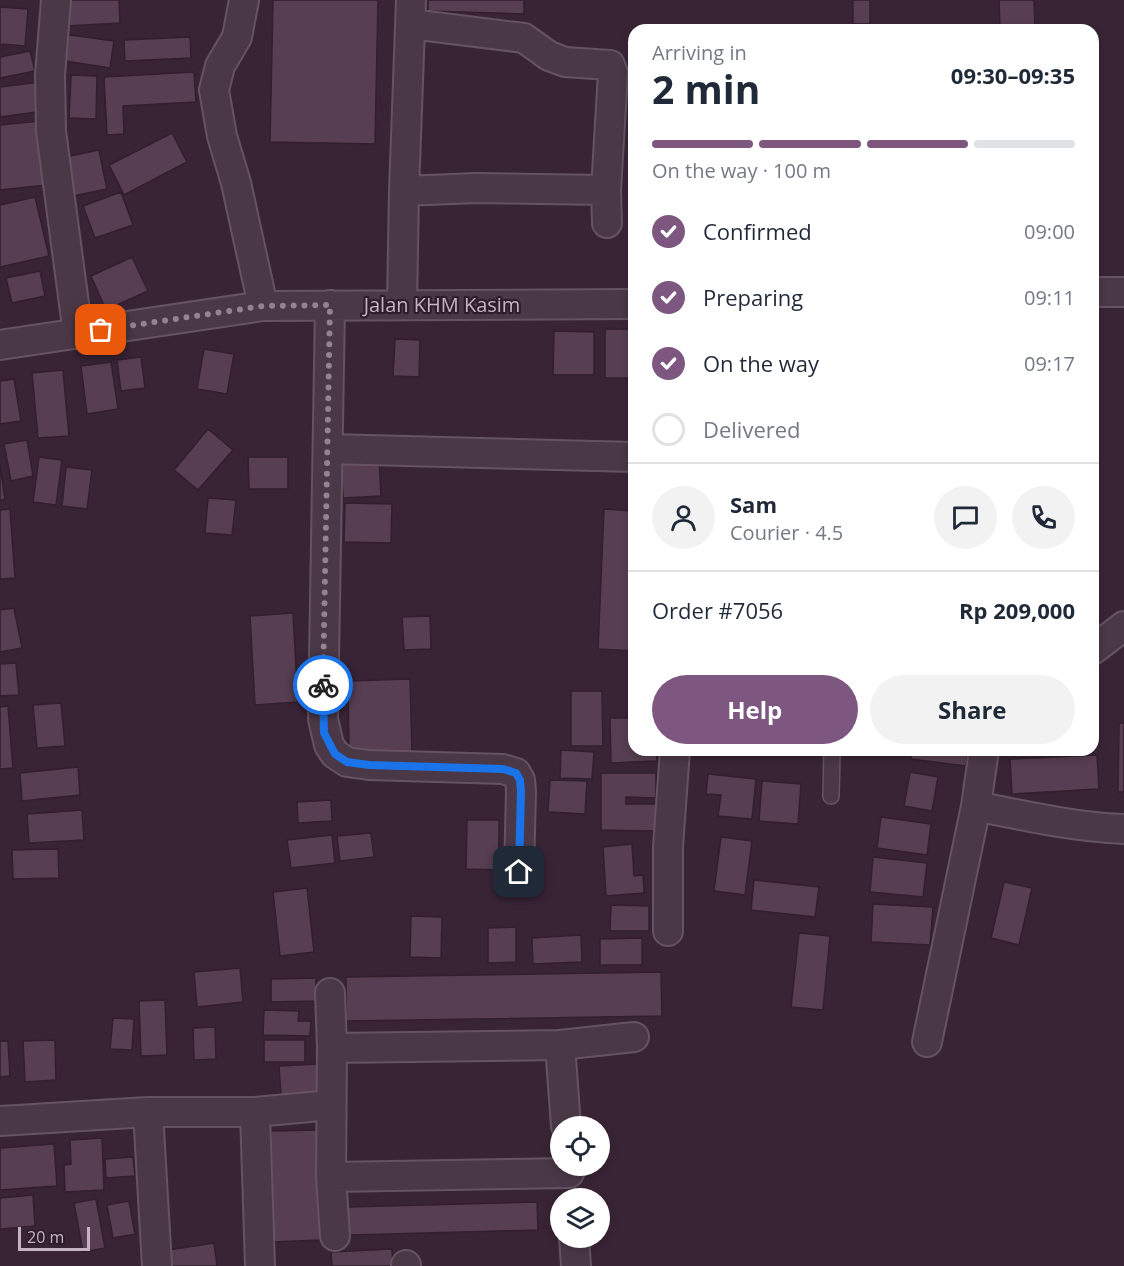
<!DOCTYPE html>
<html lang="en">
<head>
<meta charset="utf-8">
<style>
  :root { --surface:#fff; --page:#f2f2f3; --text:#1f2937; --muted:#747a83; --line:#e0e1e3; --accent:#7d5780 }
  body { margin:0; font-family:"Open Sans",sans-serif; background:var(--page); color:var(--text); height:100vh; display:flex; flex-direction:column; font-size:22px; white-space:nowrap }
  * { box-sizing:border-box; margin:0 }
  p { font-size:20px; color:var(--muted) }
  .icon { flex:none; width:33px; height:33px; fill:none; stroke:currentColor; stroke-width:2; stroke-linecap:round; stroke-linejoin:round }
  .map { position:relative; flex:1; overflow:hidden }
  .sheet { position:absolute; left:628px; top:24px; width:471px; height:732px; display:flex; flex-direction:column; background:var(--surface); border-radius:18px; box-shadow:0 3px 9px #0003 }
  .sheet>* { flex:none }
  .buttons { position:absolute; left:550px; top:1116px; display:grid; gap:12px }
  .buttons a { display:grid; place-items:center; width:60px; height:60px; border-radius:50%; background:var(--surface); box-shadow:0 3px 9px #0003; font-size:30px }
  .scale { position:absolute; left:18px; bottom:15px; width:72px; box-sizing:border-box; padding-left:6px; border:3px solid #c6b3c1; border-top:0; font-size:16px; line-height:21px; white-space:nowrap; color:#c6b3c1; -webkit-text-stroke:4px #2f1d2b; paint-order:stroke }
  .pin { position:absolute; display:grid; place-items:center; width:51px; height:51px; color:#fff; margin:-26px; border-radius:12px; box-shadow:0 3px 9px #0006 }
  .courier { position:absolute; display:grid; place-items:center; width:60px; height:60px; margin:-30px; border:4px solid #1a73e8; border-radius:50%; background:#fff; color:#222; box-shadow:0 2px 8px #0007 }
  .headline em { font-style:normal; font-weight:700 }
  .headline div { display:flex; flex-direction:column-reverse }
  .headline { display:flex; align-items:center; justify-content:space-between; height:102px; padding:0 24px }
  h1 { font-size:39px; font-weight:700; line-height:45px }
  .bar { display:grid; grid-template-columns:repeat(4,1fr); gap:9px 6px; align-content:center; height:72px; padding:0 24px }
  .bar i { height:8px; border-radius:4px; background:var(--line) }
  .bar .current { background:var(--accent) }
  .bar p { grid-column:span 4 }
  .line { display:flex; align-items:center; gap:15px; padding:0 24px; border-top:2px solid var(--line) }
  .line div { flex:1 }
  .round { display:grid; place-items:center; flex:none; width:63px; height:63px; border-radius:32px; background:var(--page) }
  ol { padding:0 24px; list-style:none }
  li { display:flex; align-items:center; gap:18px; height:66px }
  li p { margin-inline-start:auto }
  li .icon { padding:6px; border-radius:50%; background:var(--accent); color:#fff; stroke-width:4 }
  li:last-child { color:var(--muted) }
  li i { width:33px; height:33px; border:3px solid var(--line); border-radius:50% }
  .primary-button { display:flex; gap:12px; margin-top:auto; padding:12px 24px }
  .primary-button a { flex:1; height:69px; border-radius:36px; background:var(--accent); color:#fff; font-size:24px; font-weight:700; line-height:69px; text-align:center }
  .primary-button a+a { background:var(--page); color:var(--text) }
  .map>svg:first-child { display:block }
  .building { fill:#573e52; stroke:#311f2d; stroke-width:1.5 }
  .lines { fill:none; stroke-linecap:round; stroke-linejoin:round }
  .service-casing { stroke:#655361; stroke-width:18 }
  .minor-casing { stroke:#655361; stroke-width:32 }
  .service { stroke:#4a3846; stroke-width:15 }
  .minor { stroke:#4a3846; stroke-width:28 }
  .done { stroke:#958190; stroke-width:6; stroke-dasharray:0 10.8 }
  .route { stroke:#1a73e8; stroke-width:8 }
  .labels { text-anchor:middle; stroke-width:4.5; stroke-linejoin:round; paint-order:stroke }
  .street-label { font-size:20px; fill:#c6b3c1; stroke:#2f1d2b }
</style>
</head>
<body>
<div class="map">
<svg width="1124" height="1266" viewBox="0 0 1124 1266">
  <rect width="100%" height="100%" fill="#392436"/>
  <path class="building" d="M66 0H119L120 23 67 26Z
    M273 0H378L375 144 270 142Z
    M428 0H524V14L428 11Z
    M853 0H870V24H853Z
    M999 0H1034L1035 30H1000Z
    M0 7 28 9 25 46 0 44Z
    M63 34 114 41 110 68 59 60Z
    M190 37 191 58 125 61 124 40Z
    M30 51 35 71 0 78V57Z
    M194 72 196 102 123 106 124 134 107 135 104 77Z
    M71 75 97 76 96 119 69 118Z
    M40 82 44 111 0 117V87Z
    M40 121 47 185 0 190V125Z
    M172 133 187 162 124 195 109 165Z
    M99 150 107 189 73 196 65 157Z
    M121 192 133 225 95 238 83 206Z
    M35 197 49 256 0 267V205Z
    M132 257 148 291 106 310 91 276Z
    M40 271 45 296 12 303 6 278Z
    M605 329H634V378H605Z
    M554 331 594 332V375H553Z
    M395 339 420 340 419 377 393 376Z
    M204 349 234 354 227 394 197 389Z
    M141 357 145 388 121 391 117 360Z
    M111 362 118 409 87 414 81 366Z
    M63 370 69 436 38 438 32 373Z
    M14 379 21 421 0 424V381Z
    M208 429 233 450 198 490 174 470Z
    M27 440 33 476 11 481 4 444Z
    M39 457 62 460 56 505 33 502Z
    M248 457H288V489H249Z
    M379 458 381 496 343 498 341 461Z
    M0 464 5 500H0Z
    M66 467 92 470 87 509 62 506Z
    M208 498 236 500 232 535 205 533Z
    M345 503 392 504 391 543 344 542Z
    M10 509 15 578 0 579V510Z
    M604 509 634 511V651L598 649Z
    M14 608 22 648 0 652V610Z
    M293 613 298 702 255 705 250 616Z
    M430 616 431 649 404 650 402 617Z
    M16 663 19 695 0 696V664Z
    M410 679 412 752 349 753 348 681Z
    M571 691H602L603 746H571Z
    M61 703 65 746 37 748 33 705Z
    M8 706 13 768 0 769V707Z
    M610 718H634V750H657V761L611 763Z
    M1119 723H1124V792H1118Z
    M561 750 594 752 592 779 560 778Z
    M712 750H751L750 756 711 754Z
    M912 750H968L966 766 911 759Z
    M1097 755 1099 789 1012 794 1010 759Z
    M78 767 80 795 22 801 20 773Z
    M910 772 938 777 932 811 904 806Z
    M601 773H656V798L626 797V804H656L655 831 601 830Z
    M708 774 756 779 752 819 718 816 721 795 706 794Z
    M550 780 587 781 585 814 548 812Z
    M762 781 801 784 798 824 759 821Z
    M331 800 332 821 298 823 297 802Z
    M82 810 84 840 29 843 27 814Z
    M881 817 931 824 927 855 877 848Z
    M467 820H499V870L466 869Z
    M371 833 374 857 340 861 337 836Z
    M332 835 335 863 291 868 287 840Z
    M721 837 752 841 745 895 714 891Z
    M632 844 634 876 643 875 644 893 606 896 603 847Z
    M58 849 59 878 13 879 12 850Z
    M873 857 927 863 923 897 870 892Z
    M754 880 819 887 815 917 751 910Z
    M1004 882 1032 888 1019 945 991 938Z
    M307 888 314 952 280 956 273 892Z
    M873 904 933 907 930 945 871 942Z
    M611 905 649 906V931H610Z
    M411 916 442 917 441 958 410 957Z
    M516 927V962L488 963V928Z
    M799 933 830 936 823 1010 791 1007Z
    M581 935 582 962 533 964 532 938Z
    M642 938V965H600V939Z
    M240 968 243 1002 197 1007 194 972Z
    M661 972 662 1016 346 1021V977Z
    M316 978V1001L271 1002V979Z
    M165 1000 167 1055 141 1056 139 1001Z
    M264 1010 299 1011 298 1021H311L310 1036 263 1035Z
    M113 1018 134 1019 132 1050 110 1049Z
    M215 1027 216 1059 194 1060 193 1028Z
    M55 1040 56 1080 25 1082 23 1041Z
    M264 1040H305V1062H264Z
    M0 1041H8L10 1076 0 1077Z
    M317 1064 318 1093 281 1095 279 1066Z
    M318 1130 320 1240 273 1242 271 1131Z
    M102 1138 104 1190 65 1192 64 1165 71 1164 70 1140Z
    M54 1144 57 1186 0 1190V1148Z
    M133 1157 135 1176 106 1178 105 1159Z
    M33 1195 35 1226 0 1229V1198Z
    M96 1199 105 1248 83 1252 74 1203Z
    M129 1201 135 1234 113 1238 107 1205Z
    M537 1202 538 1230 349 1235 348 1207Z
    M214 1243 217 1266H170L168 1250Z
    M392 1249 393 1266H332L331 1252Z"/>
  <g class="lines">
    <g class="service-casing">
      <path id="service" d="M831 796 832 750"/>
    </g>
    <g class="minor-casing">
      <path id="minor" d="M56 0 50 75 51 131 78 334
        M244 0 237 37 220 66 214 90 222 136 236 183 263 306
        M411 24 524 38 549 56 565 62 610 65 613 73 606 190
        M404 191 476 188 606 190 607 223
        M1094 292H1124
        M330 305 323 719 329 745 335 754 347 762 369 765 503 769 516 773 520 780 521 791 519 871
        M402 305 404 191 411 0
        M0 345 263 306 634 304
        M329 449 634 457
        M1094 649 1124 626
        M984 750 976 806C1025 816 1074 827 1124 829
        M668 931V847L675 750
        M330 993 332 1048
        M927 1042 976 806
        M560 1045 634 1037
        M148 1112 157 1266
        M255 1112 260 1266
        M0 1121 148 1112H255L331 1105
        M331 1177 569 1173
        M335 1236 331 1177 332 1048 560 1045 566 1126
        M574 1238 576 1266
        M406 1265V1266"/>
    </g>
    <use href="#service" class="service"/>
    <use href="#minor" class="minor"/>
  </g>
  <g class="lines">
    <path class="done" d="M101 330 263 306 330 305 323 685"/>
    <path class="route" d="M323 685 324 733 335 754 347 762 369 765 503 769 516 773 520 780 521 791 519 872"/>
  </g>
  <g class="labels">
    <g class="street-label">
      <text x="442" y="312">Jalan KHM Kasim</text>
    </g>
  </g>
</svg>
<div class="buttons">
<a><svg class="icon" aria-label="locate" viewBox="0 0 24 24"><circle cx="12" cy="12" r="6"/><path d="M12 2v4M12 18v4M2 12h4M18 12h4"/></svg></a>
<a><svg class="icon" aria-label="layers" viewBox="0 0 24 24"><path d="M12 4l9 5-9 5-9-5zM3 14l9 5 9-5"/></svg></a>
</div>
<div class="scale">20 m</div>
<div class="pin" style="left:101px;top:330px;background:#ea580c"><svg class="icon" aria-label="bag" viewBox="0 0 24 24"><path d="M5 8h14l-1 12H6zM9 8a3 3 0 0 1 6 0"/></svg></div>
<div class="pin" style="left:519px;top:872px;background:#1f2937"><svg class="icon" aria-label="home" viewBox="0 0 24 24"><path d="M3 11l9-7 9 7M6 9v11h12V9"/></svg></div>
<div class="courier" style="left:323px;top:685px"><svg class="icon" aria-label="bike" viewBox="0 0 24 24"><circle cx="6" cy="16" r="4"/><circle cx="18" cy="16" r="4"/><path d="M6 16l4-8h5l3 8M10 8l3 8H6M13 5h3"/></svg></div>
<section class="sheet">
<div class="headline"><div><h1>2 min</h1><p>Arriving in</p></div><em>09:30–09:35</em></div>
<div class="bar"><i class="current"></i><i class="current"></i><i class="current"></i><i></i><p>On the way · 100 m</p></div>
<ol>
<li><svg class="icon" aria-label="check" viewBox="0 0 24 24"><path d="M5 12l5 5 9-10"/></svg>Confirmed<p>09:00</p></li>
<li><svg class="icon" aria-label="check" viewBox="0 0 24 24"><path d="M5 12l5 5 9-10"/></svg>Preparing<p>09:11</p></li>
<li><svg class="icon" aria-label="check" viewBox="0 0 24 24"><path d="M5 12l5 5 9-10"/></svg>On the way<p>09:17</p></li>
<li><i></i>Delivered</li>
</ol>
<div class="line" style="height:108px"><a class="round"><svg class="icon" aria-label="person" viewBox="0 0 24 24"><circle cx="12" cy="8" r="4"/><path d="M4 21q1-7 8-7t8 7"/></svg></a><div><b>Sam</b><p>Courier · 4.5</p></div><a class="round"><svg class="icon" aria-label="chat" viewBox="0 0 24 24"><path d="M4 5h16v11H9l-5 4z"/></svg></a><a class="round"><svg class="icon" aria-label="phone" viewBox="0 0 24 24"><path d="M5 4h4l2 5-3 2q2 4 5 5l2-3 5 2v4C11 20 4 13 5 4z"/></svg></a></div>
<div class="line" style="height:78px"><div>Order #7056</div><b>Rp 209,000</b></div>
<div class="primary-button"><a>Help</a><a>Share</a></div>
</section>
</div>
</body>
</html>
